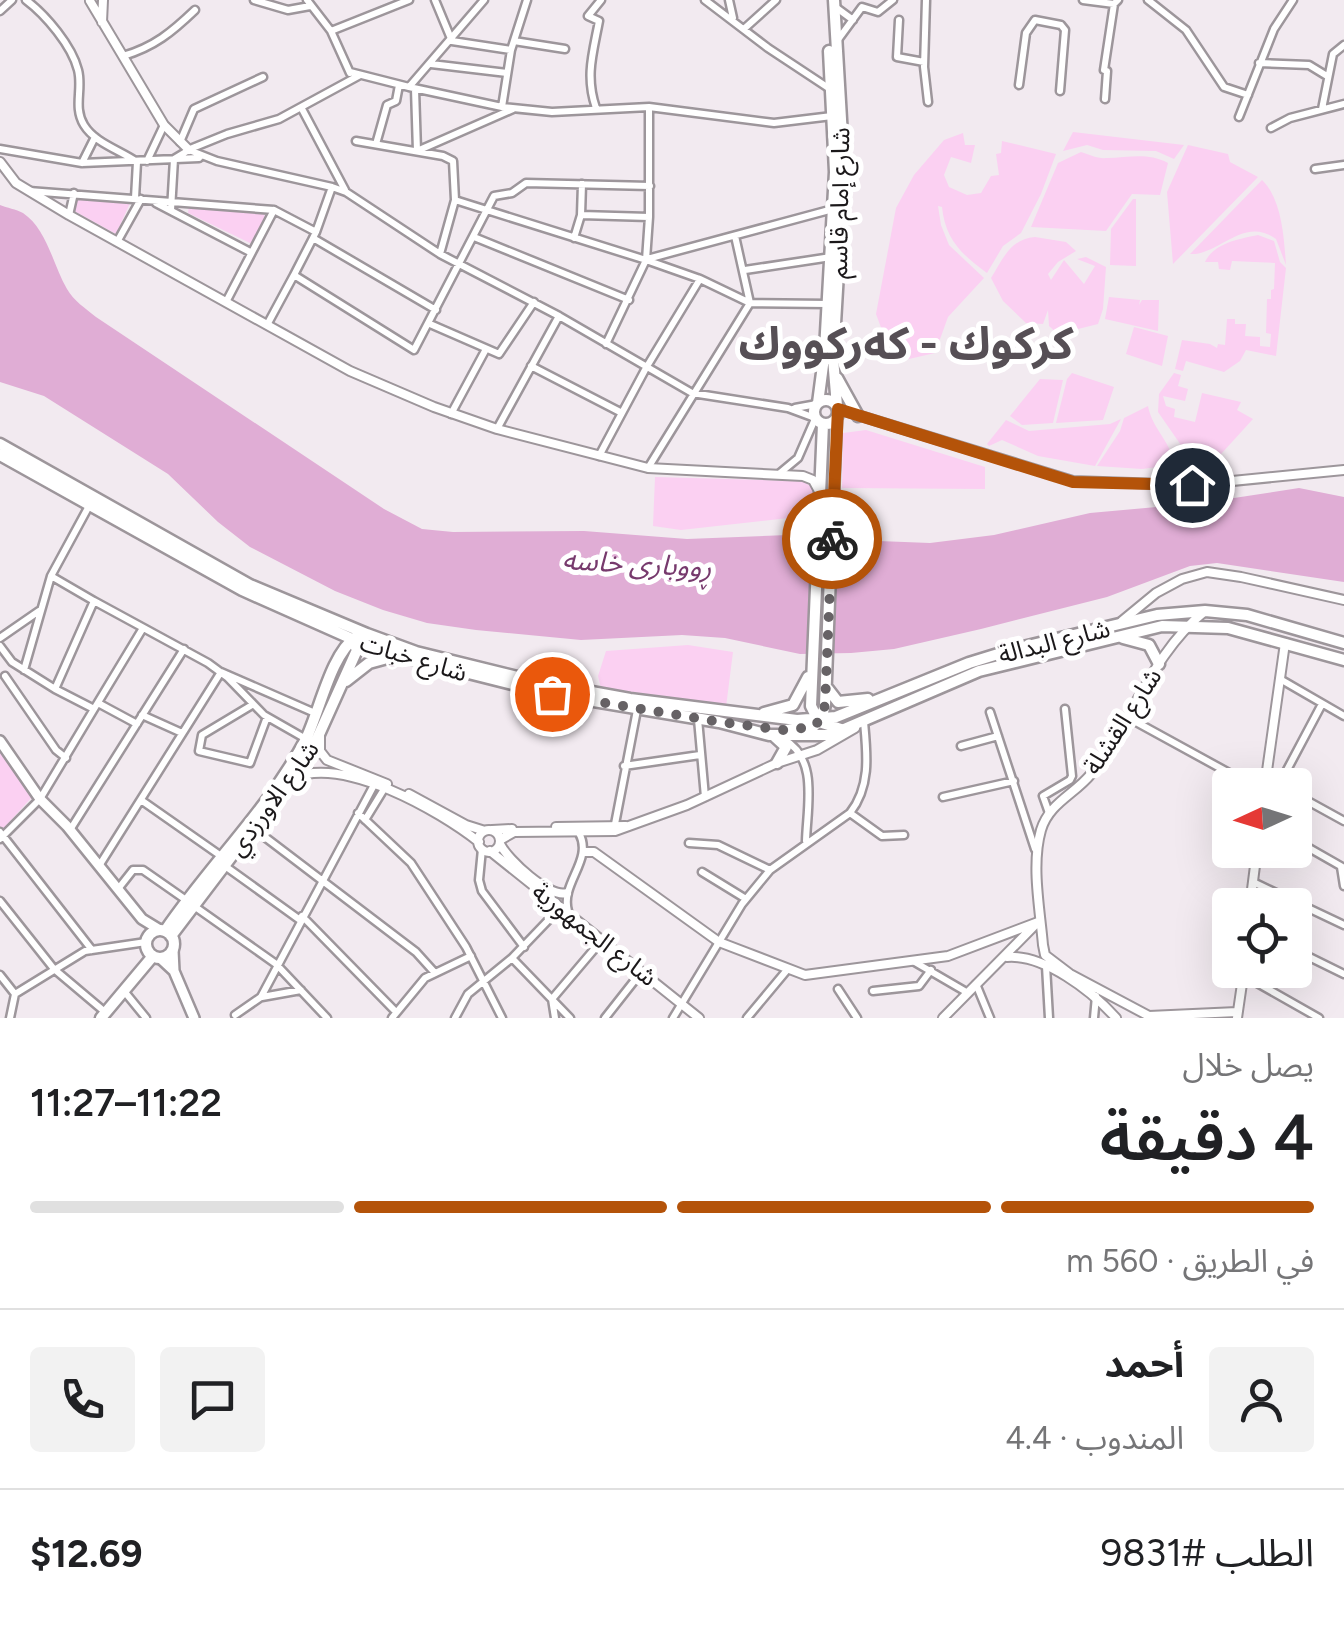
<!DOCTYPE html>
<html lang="ar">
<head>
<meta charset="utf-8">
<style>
  :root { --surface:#fff; --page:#f2f2f2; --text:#202124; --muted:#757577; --line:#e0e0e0; --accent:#b45309 }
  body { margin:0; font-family:Figtree,"Noto Sans Arabic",sans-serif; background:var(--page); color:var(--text); direction:rtl; height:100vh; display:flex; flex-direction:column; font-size:38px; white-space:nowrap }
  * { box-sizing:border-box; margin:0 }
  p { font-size:32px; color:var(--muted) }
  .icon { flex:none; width:55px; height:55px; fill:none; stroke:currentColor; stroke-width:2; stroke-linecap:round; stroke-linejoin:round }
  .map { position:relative; height:1018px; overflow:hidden; direction:ltr }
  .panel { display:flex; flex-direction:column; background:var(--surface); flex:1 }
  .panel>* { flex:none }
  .needle { width:65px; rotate:266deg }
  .fabs { position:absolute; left:1212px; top:768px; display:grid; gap:20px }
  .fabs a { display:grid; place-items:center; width:100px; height:100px; border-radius:10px; background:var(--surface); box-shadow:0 10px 40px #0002; font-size:50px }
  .pin { position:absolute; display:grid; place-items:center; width:85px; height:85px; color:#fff; margin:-42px; border:5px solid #fff; border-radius:50%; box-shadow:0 2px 10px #0007 }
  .courier { position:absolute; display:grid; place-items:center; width:100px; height:100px; margin:-50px; border:8px solid #b45309; border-radius:50%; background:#fff; color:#222; box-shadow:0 2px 12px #0007 }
  .head em { font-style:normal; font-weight:600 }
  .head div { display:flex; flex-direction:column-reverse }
  .head { display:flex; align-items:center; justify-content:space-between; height:170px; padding:0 30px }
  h1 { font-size:65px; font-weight:600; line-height:75px }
  .bar { display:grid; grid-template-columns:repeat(4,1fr); gap:15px 10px; align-content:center; height:120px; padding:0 30px }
  .bar i { height:12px; border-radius:8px; background:var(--line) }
  .bar .selected { background:var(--accent) }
  .bar p { grid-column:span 4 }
  .line { display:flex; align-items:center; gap:25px; padding:0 30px; border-top:2px solid var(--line) }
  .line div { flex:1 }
  .round { display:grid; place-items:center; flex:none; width:105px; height:105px; border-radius:10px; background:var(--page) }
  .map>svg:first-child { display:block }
  .green { fill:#fbd0f2 }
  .water { fill:#e0add5 }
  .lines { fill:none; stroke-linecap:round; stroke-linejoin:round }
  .minor-casing { stroke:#9d969b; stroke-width:11 }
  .tertiary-casing { stroke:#9d969b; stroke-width:12 }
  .secondary-casing { stroke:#9d969b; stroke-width:14 }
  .primary-casing { stroke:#9d969b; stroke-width:15 }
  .minor { stroke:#fff; stroke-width:6 }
  .tertiary { stroke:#fff; stroke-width:8 }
  .secondary { stroke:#fff; stroke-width:9 }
  .primary { stroke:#fff; stroke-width:10 }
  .done { stroke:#666265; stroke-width:10; stroke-dasharray:0 18 }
  .route { stroke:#b45309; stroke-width:12 }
  .labels { text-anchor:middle; stroke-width:10; stroke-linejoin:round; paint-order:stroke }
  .street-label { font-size:25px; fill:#1b181a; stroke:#fff }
  .water-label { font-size:28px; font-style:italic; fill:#773a6d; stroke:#fff }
  .town-label { font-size:45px; font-weight:bold; fill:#564f55; stroke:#fff }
</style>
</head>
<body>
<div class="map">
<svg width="1344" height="1018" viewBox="0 0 1344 1018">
  <rect width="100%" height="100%" fill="#f2eaf0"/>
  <path class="green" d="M1073 132 1184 145 1174 159 1156 151 1103 150 1087 145 1063 151Z
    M963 133 965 145H975L971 163 951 157 944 175 949 187 967 195 981 193 991 176 999 175 996 154 1001 153 1002 141 1056 154 1041 194 1021 233 1003 246 987 273C962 255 945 239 942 207L938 206 941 225 949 245 984 278 948 317 935 353 909 359 904 357 901 347 886 341 876 314 896 208 914 175 944 140Z
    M1188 145 1228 154 1230 162 1258 177 1173 264 1167 192Z
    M1081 152C1090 155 1098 159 1107 158 1128 158 1147 152 1168 163L1160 195 1132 194 1106 231 1031 227 1058 163Z
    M1262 180C1282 199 1284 238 1286 265L1276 239C1244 215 1218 256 1190 254Z
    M77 197 131 201 116 234 74 211Z
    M1133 199H1136V266L1110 265 1111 229Z
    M189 205 264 212 265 220 252 244 188 213Z
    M1258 235 1274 241 1280 262 1286 268 1276 356 1246 350 1240 361 1224 372 1186 361 1183 371 1175 369 1182 340 1210 344 1217 348 1218 344 1225 345 1227 319H1235V324H1246L1245 336 1260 337V346L1270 347 1271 334 1266 333 1267 299H1271V290L1274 289 1275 263 1232 261 1230 270 1219 269 1218 262H1205C1214 243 1239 239 1258 235Z
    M1035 237 1066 242 1076 251 1058 262 1048 274 1051 280 1064 260 1084 284 1095 266 1077 259 1086 257 1106 267 1103 309 1098 324 1058 334 1049 326 1048 310 1043 324 1026 323 1003 301 991 278C1003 259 1010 239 1035 237Z
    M1109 297 1140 300 1139 305 1142 300H1159L1158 331 1105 319Z
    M1134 327 1168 336 1162 366 1126 354Z
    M1072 373 1114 387 1103 420 1056 423 1067 379Z
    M1174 373 1181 375 1178 386 1188 389 1185 401 1163 396 1166 406 1175 409 1174 417 1195 422 1202 393 1241 402 1237 410 1253 419 1211 465 1201 466 1192 461 1158 412 1159 394Z
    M1040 379 1063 380 1053 423 1022 425 1010 416Z
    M1148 406C1152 429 1173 444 1174 465L1142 469 1097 466 1120 431 1124 418Z
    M1121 419 1095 466 1038 456 1002 440 989 446 987 444 1006 420 1029 431 1110 424Z
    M866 430 985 467V489L842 488 843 433Z
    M655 477 803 481 814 489 815 515 681 530 653 526Z
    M688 645 733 652 726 707 601 688 598 676 606 651Z
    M0 749 33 796 2 830 0 827Z"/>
  <path class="water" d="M0 205C7 208 16 209 23 213 47 229 53 265 67 289 74 301 85 308 96 317L384 509 422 529 453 532 584 531 687 539 814 534 853 540 930 543 994 535 1090 513 1201 503 1299 488 1344 497V582L1217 563 1190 566 1107 597 981 629 894 649 851 653 800 654 725 638 682 635 581 640 476 630 427 623 383 610 335 591 250 547 218 522 168 474 44 396 0 382Z"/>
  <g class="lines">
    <g class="minor-casing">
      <path id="minor" d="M26 0C46 15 72 46 78 70 83 89 73 107 84 125 95 143 120 150 137 162L135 198
        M254 0 288 10 310 6
        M307 0 331 31 350 73
        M435 0 452 41 511 50
        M705 0 768 48 830 89
        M729 0 733 18
        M926 0 924 67 928 102
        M1083 0 1114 4
        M1148 0 1186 30 1224 87 1248 95
        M834 6 853 20
        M0 11 12 0
        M899 20 897 57 924 62
        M745 28 776 0
        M331 31 409 0
        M514 41 565 49
        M837 41 862 7 878 12 893 0
        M123 56C154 47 172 32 195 10
        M1259 63 1309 65 1327 76
        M431 64 507 73
        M350 72 409 87 484 0
        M1019 85 1026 33 1035 20 1061 25 1065 30 1060 91
        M409 87 502 107 552 112 649 107 774 123 832 116
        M415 89 417 151 513 109
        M1105 99 1107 71 1104 70 1114 4 1118 0
        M301 107 345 190
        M502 107 511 50 527 0
        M596 108C585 76 593 53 599 21L588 16 601 0
        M1322 109 1333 54 1344 45
        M1239 117 1274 29 1293 0
        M1271 128 1290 118 1344 104
        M356 141 443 156 453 161 455 200 440 254
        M180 142 194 109 263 77
        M376 144 387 105 396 101 399 85
        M0 149 82 163 199 158
        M190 149 227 134 279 119 360 75
        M147 161 164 125
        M82 163 95 137
        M1315 169 1344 165
        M29 191 274 210 316 232 313 238 436 310
        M455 200 646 260 700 279 750 303 828 304
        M156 203 250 252
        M171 210 174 159 189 150 217 161 332 187 346 192 440 254 559 316 692 393 788 408 815 418
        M69 215 74 193
        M581 215 649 217
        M316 232 332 187
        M474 237 629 300
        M574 238 581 215 582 184
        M117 242 141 199
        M647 259 833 209
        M745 270 831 257
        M294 275 313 238
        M226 302 274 210
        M430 324 499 354 534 302
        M267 325 294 275 414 350 494 196 512 193 526 183 650 186
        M606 344 646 260 649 217V107
        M531 366 622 413
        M795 408 817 404
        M451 414 486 349
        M497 429 559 316
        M599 456 646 368 700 279
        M648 468 750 303 735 236
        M780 473 798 458 815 419
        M51 576 94 601
        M0 638 39 611
        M0 646 12 662 55 689
        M24 670 51 576 89 506
        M5 676 56 750 66 758
        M1280 679 1344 716
        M98 703 137 724
        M252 705 202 735 199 751 250 763 267 717
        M94 709 143 628
        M990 712 1035 849
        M142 715 182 733
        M1127 717 1231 774 1280 785
        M698 719 705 797
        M783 739C819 758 807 806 806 841
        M961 746 998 736
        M624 766 700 755
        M1279 785 1322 704
        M1295 794 1344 821
        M943 797 1014 781
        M141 800 221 856
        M358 813 411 863 466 947 502 1018
        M850 813 882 836 904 835
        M1049 813 1043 796 1070 780 1072 776 1065 709
        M365 820 384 789
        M615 824 637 710
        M253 828 416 952 435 973
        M70 830 184 649
        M0 832 92 950
        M0 839 40 799 94 709 55 689 94 601 208 663 227 677 264 715 306 739
        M1295 840 1344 868
        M689 843 718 845 770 870
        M482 849 479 880 482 891 524 947
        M99 866 221 672 315 713
        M225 866 300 920
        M1341 867 1344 886
        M702 872 746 899
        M1253 882 1344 925
        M118 889 133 870H143L186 900
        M0 901 54 969 105 1012
        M194 906 276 964 327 1018
        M568 911C560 883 594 860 579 833
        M302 916 396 1012
        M1295 950 1344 974
        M512 958 570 1018
        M913 961 968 993
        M1046 966 1049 1018
        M0 975 15 994
        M1243 975 1319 1018
        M976 984 990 1018
        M838 989 857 1018
        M124 991 146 1018
        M873 991 919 986 931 970
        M262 997 301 990
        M235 1015 261 997 374 785
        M10 1018 15 994 85 951 146 942
        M392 1018 425 978 471 956
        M455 1018 468 994 512 958 560 908
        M555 1018 552 999 602 940
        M605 1018 642 971
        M673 1018 742 904 770 870 850 813C871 786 867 754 864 722
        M747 1018 787 970
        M1094 1018 1096 996"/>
    </g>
    <g class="tertiary-casing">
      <path id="tertiary" d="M90 1 164 125 189 150
        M102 22 103 0
        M0 162 16 183 69 215 350 371 434 407 497 429 648 468 803 476 813 480 819 491
        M838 409 1073 481 1192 485 1344 470
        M1205 611C1152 653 1132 722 1091 774 1075 794 1049 803 1041 830 1031 865 1040 909 1043 945L1045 955 1070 974 1149 1016 1237 1012
        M1122 621 1156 593 1182 579 1207 572 1241 577 1344 600
        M320 736V751L327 760 387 784
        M293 778C344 756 438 810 479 842
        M1265 785 1285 643
        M409 794 466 825 485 831
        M556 827 626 826
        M492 830 512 829
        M478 841a11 11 0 1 1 22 0a11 11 0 1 1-22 0Z
        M500 840 514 832 615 831 687 805 777 763 817 750 855 728
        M500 844C508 860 549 898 567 893
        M490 851 699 1018
        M584 852H594L719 942 805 975 948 956 1038 922
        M1250 905 1257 850
        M1007 957C1044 954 1092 991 1116 1018
        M943 1018 1034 926
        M1237 1018 1244 970"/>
    </g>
    <g class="secondary-casing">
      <path id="secondary" d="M0 741 40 799 67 826 142 919 160 930
        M173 950 174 971 194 1018
        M160 958 174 971"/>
    </g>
    <g class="primary-casing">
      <path id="primary" d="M834 0 844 170 833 358 837 406
        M837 378 858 416
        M814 412a12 12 0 1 1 24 0a12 12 0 1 1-24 0Z
        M818 403 825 350 835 172 829 51
        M823 424 811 706 819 722 841 729
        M0 444 250 585 367 634 416 652 542 683 630 699 797 720 836 717 969 663 1011 650 1157 615 1205 611 1247 615 1344 643
        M0 455 242 590 377 650 552 694 719 722 769 735H830L979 671 1162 626 1228 628 1344 660
        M1123 638 1149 645 1159 664
        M346 681 369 663 391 657
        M828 689 838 702 868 699
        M764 713 793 705 808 677
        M786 730 813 727 821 719 825 705 836 419
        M775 737 786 747 777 763
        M146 944a14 14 0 1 1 28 0a14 14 0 1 1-28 0Z
        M165 931C209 866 269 809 306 739 320 710 331 654 356 637
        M171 936 312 750 357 650 352 639
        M101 1018 153 956"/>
    </g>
    <use href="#minor" class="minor"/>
    <use href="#tertiary" class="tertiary"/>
    <use href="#secondary" class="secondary"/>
    <use href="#primary" class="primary"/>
  </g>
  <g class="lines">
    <path class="done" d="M552 694 719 722 783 730 813 727 821 719 825 705 832 539"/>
    <path class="route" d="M832 539 838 409 1073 482 1192 485"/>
  </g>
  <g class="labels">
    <g class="street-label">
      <text transform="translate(839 203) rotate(-89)" y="9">شارع إمام قاسم</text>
      <text transform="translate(1054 641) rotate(-14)" y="9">شارع البدالة</text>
      <text transform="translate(414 657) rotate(17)" y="9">شارع خبات</text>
      <text transform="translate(1122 721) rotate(-57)" y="9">شارع القشلة</text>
      <text transform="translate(273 798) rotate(-54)" y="9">شارع الاورزدي</text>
      <text transform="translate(595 934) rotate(38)" y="9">شارع الجمهورية</text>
    </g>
    <g class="water-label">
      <text transform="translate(637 563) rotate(3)" y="10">ڕووباری خاسە</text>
    </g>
    <g class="town-label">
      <text x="906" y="359">كركوك - کەرکووك</text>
    </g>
  </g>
</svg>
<div class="fabs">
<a><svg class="needle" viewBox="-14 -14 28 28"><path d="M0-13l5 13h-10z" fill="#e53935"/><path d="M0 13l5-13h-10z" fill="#757577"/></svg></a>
<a><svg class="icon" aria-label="locate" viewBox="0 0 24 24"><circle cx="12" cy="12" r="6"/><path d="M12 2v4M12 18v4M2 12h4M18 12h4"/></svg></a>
</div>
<div class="pin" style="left:552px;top:694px;background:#ea580c"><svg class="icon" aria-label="bag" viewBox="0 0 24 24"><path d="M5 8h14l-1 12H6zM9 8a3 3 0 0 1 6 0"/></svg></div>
<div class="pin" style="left:1192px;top:485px;background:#1f2937"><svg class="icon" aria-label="home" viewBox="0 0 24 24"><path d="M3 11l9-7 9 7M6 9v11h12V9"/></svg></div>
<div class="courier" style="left:832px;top:539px"><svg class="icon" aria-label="bike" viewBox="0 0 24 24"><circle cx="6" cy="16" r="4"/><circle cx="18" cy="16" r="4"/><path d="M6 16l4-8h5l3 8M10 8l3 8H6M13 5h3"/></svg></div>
</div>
<section class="panel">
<div class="head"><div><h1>4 دقيقة</h1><p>يصل خلال</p></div><em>11:22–11:27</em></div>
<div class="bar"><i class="selected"></i><i class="selected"></i><i class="selected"></i><i></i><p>في الطريق · 560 m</p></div>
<div class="line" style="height:180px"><a class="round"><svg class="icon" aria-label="person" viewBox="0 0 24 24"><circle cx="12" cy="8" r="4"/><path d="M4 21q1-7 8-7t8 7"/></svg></a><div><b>أحمد</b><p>المندوب · 4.4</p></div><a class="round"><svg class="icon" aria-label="chat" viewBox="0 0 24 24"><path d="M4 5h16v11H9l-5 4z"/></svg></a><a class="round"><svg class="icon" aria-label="phone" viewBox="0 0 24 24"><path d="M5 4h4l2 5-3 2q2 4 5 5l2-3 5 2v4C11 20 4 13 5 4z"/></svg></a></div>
<div class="line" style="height:130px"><div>الطلب #9831</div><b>$12.69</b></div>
</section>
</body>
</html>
